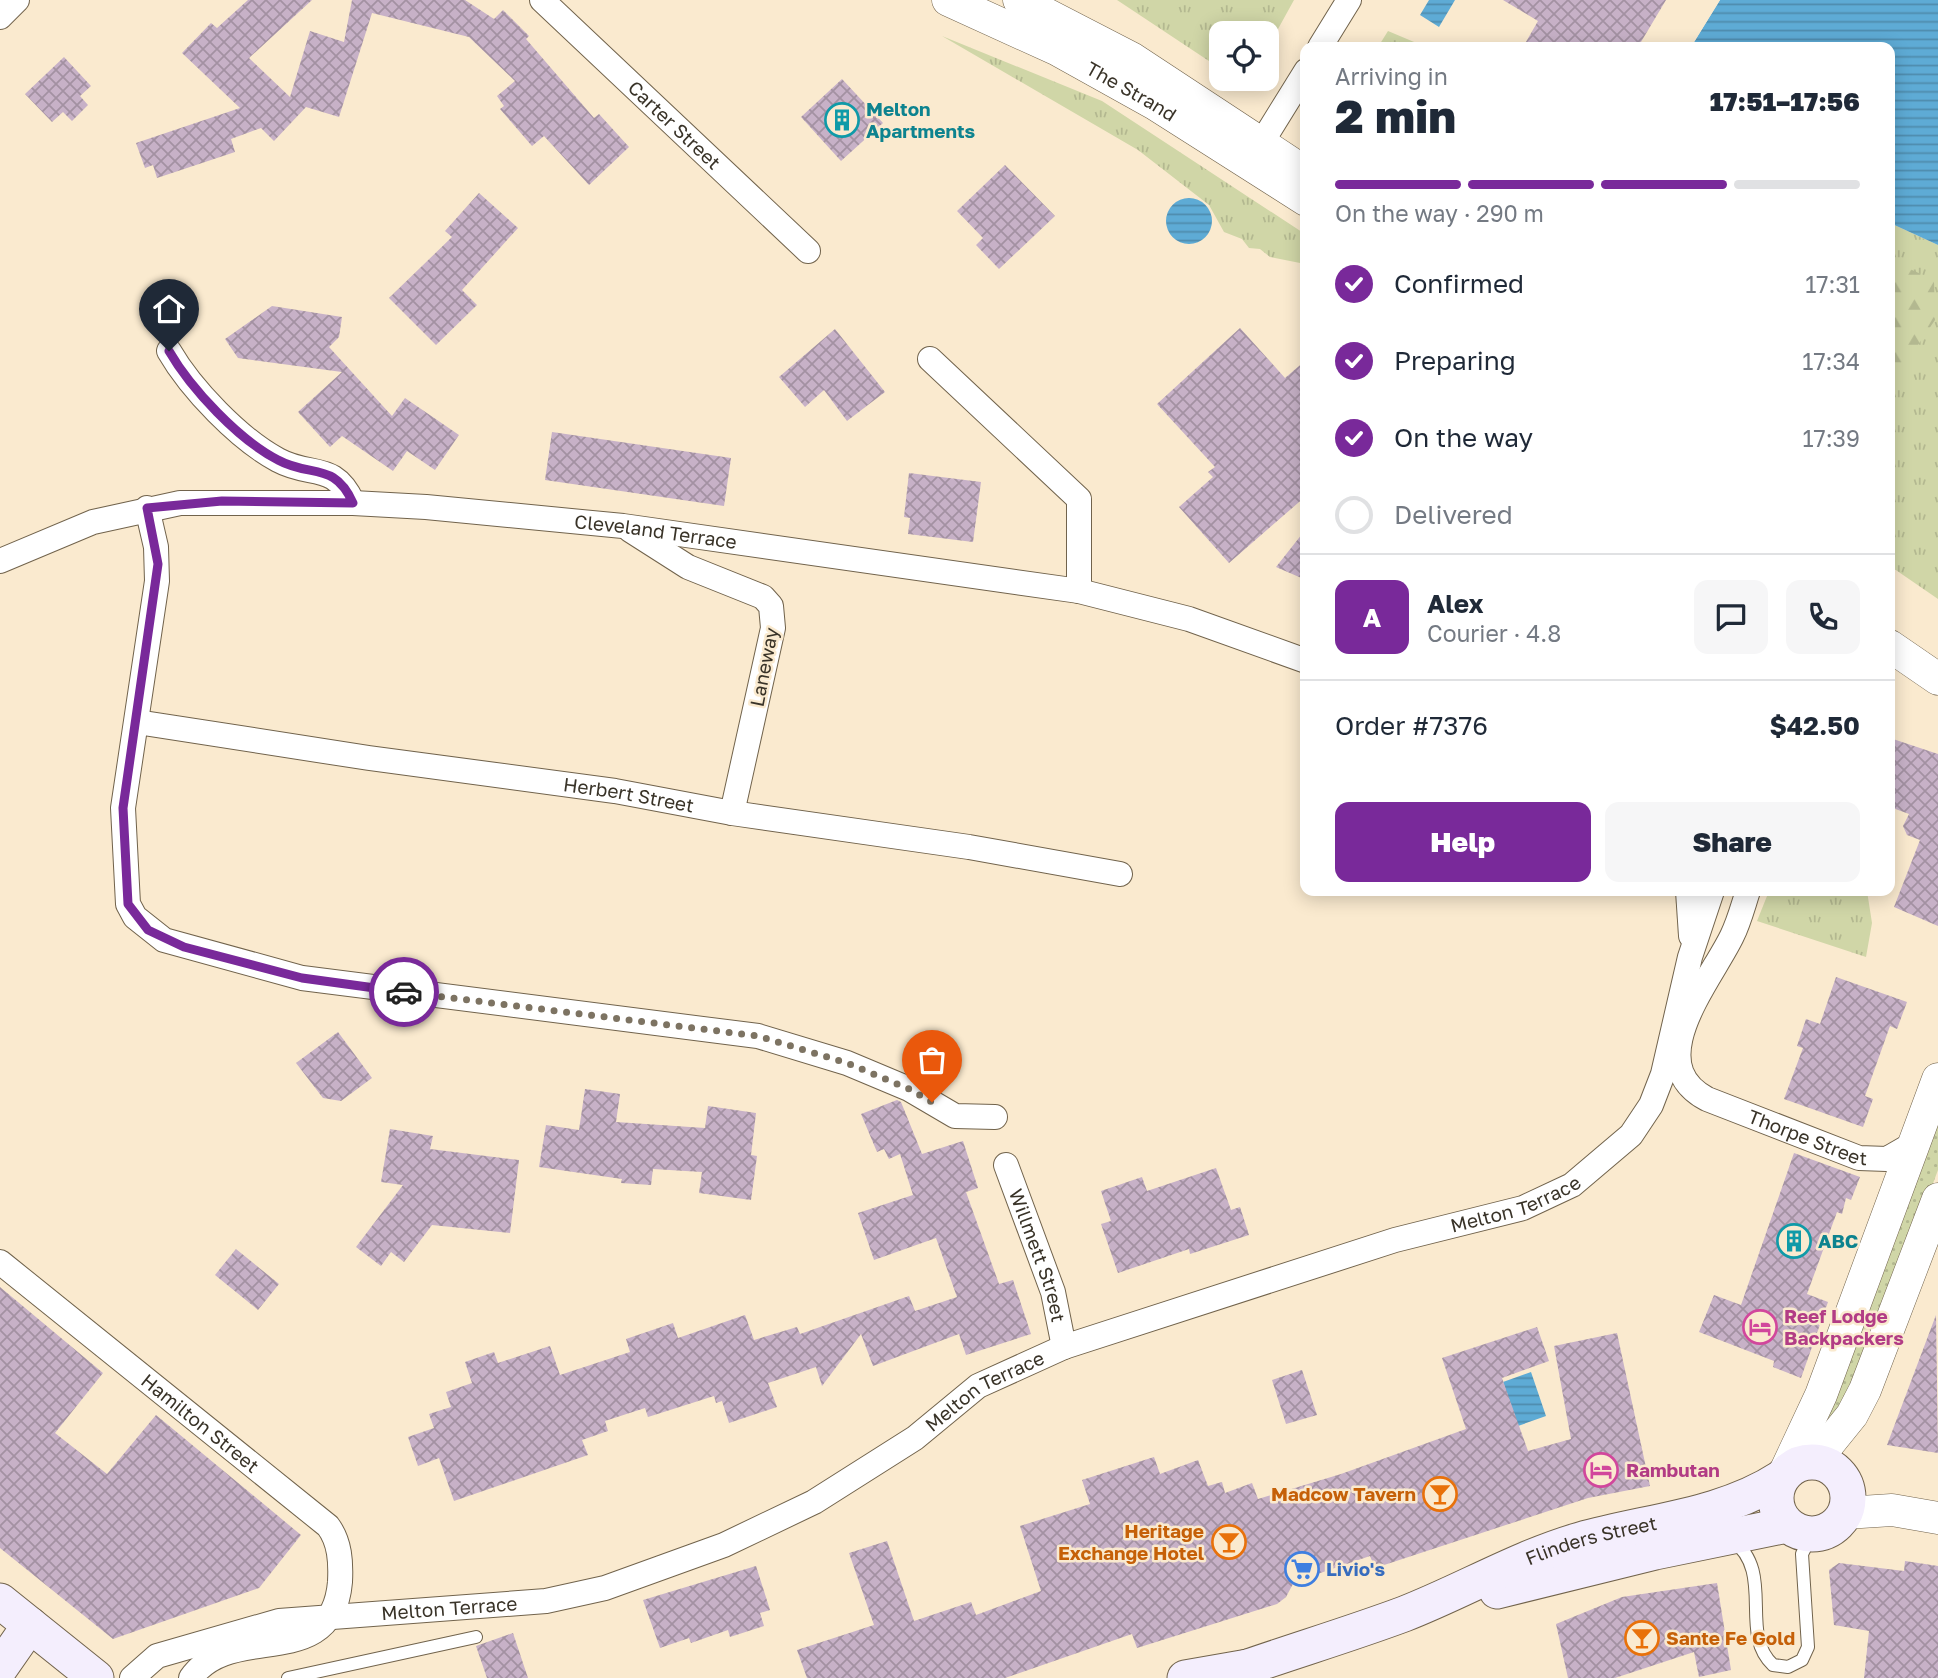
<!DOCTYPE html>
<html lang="en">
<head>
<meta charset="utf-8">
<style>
  :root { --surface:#fff; --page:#f6f6f7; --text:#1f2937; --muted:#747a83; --line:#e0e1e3; --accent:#79299a }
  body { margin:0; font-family:"Golos Text",sans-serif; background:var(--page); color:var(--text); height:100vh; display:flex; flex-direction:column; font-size:26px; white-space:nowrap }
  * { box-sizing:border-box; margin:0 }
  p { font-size:23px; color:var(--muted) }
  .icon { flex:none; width:38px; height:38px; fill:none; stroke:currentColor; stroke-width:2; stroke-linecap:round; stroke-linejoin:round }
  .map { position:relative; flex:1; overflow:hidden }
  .drawer { position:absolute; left:1300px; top:42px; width:595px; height:854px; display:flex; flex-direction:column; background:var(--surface); border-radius:14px; box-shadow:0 4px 18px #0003 }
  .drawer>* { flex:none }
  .buttons { position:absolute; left:1209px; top:21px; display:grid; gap:14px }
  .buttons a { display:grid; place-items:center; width:70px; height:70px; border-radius:14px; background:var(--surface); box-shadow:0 4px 18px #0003; font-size:35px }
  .pin { position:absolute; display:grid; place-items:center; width:60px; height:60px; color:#fff; margin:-72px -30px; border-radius:50% 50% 50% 0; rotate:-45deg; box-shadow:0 0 7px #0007 }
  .pin .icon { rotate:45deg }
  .courier { position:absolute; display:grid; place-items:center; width:70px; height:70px; margin:-35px; border:5px solid #79299a; border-radius:50%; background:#fff; color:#222; box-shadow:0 2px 9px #0007 }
  .summary em { font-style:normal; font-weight:800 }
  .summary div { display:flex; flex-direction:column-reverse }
  .summary { display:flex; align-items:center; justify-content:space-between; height:119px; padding:0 35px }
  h1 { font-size:46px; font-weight:800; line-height:52px }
  .bar { display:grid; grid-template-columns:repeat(4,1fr); gap:10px 7px; align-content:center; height:84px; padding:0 35px }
  .bar i { height:9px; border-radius:5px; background:var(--line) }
  .bar .current { background:var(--accent) }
  .bar p { grid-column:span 4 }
  .line { display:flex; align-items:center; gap:18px; padding:0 35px; border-top:2px solid var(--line) }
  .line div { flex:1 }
  .round { display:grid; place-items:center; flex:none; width:74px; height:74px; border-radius:14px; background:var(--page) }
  ol { padding:0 35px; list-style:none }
  li { display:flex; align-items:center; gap:21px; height:77px }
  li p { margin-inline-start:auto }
  li .icon { padding:7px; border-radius:50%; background:var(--accent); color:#fff; stroke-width:4 }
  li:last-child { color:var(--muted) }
  li i { width:38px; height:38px; border:4px solid var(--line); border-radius:50% }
  .action { display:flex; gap:14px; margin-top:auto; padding:14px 35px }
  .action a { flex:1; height:80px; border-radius:14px; background:var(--accent); color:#fff; font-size:28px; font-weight:800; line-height:80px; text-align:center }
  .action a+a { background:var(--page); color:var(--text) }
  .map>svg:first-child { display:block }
  .grass { fill:url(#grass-tufts) }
  .forest { fill:url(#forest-firs) }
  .garden { fill:url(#garden-dots) }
  .water { fill:url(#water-rules) }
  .pier { fill:#faeacf }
  .building { fill:url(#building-cross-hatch) }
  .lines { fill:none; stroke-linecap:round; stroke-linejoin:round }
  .service-casing { stroke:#71634c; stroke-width:14 }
  .minor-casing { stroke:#71634c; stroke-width:26 }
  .tertiary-casing { stroke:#71634c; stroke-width:33 }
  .secondary-casing { stroke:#71634c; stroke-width:37 }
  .service { stroke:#fff; stroke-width:12 }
  .minor { stroke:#fff; stroke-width:24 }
  .tertiary { stroke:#fff; stroke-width:32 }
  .secondary { stroke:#f4eefd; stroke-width:35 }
  .done { stroke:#7d7362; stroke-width:7; stroke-dasharray:0 12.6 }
  .route { stroke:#79299a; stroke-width:9 }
  .labels { text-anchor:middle; stroke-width:5; stroke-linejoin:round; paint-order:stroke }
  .street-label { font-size:19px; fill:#393328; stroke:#faeacf }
  .culture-label { font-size:19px; font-weight:bold; fill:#0d838f; stroke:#faeacf; text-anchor:start }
  .hotel-label { font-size:19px; font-weight:bold; fill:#b23c85; stroke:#faeacf; text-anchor:start }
  .food-label { font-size:19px; font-weight:bold; fill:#c56008; stroke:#faeacf; text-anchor:end }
  .shop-label { font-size:19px; font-weight:bold; fill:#366cbe; stroke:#faeacf; text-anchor:start }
</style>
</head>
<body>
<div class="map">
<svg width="1938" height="1678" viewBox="0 0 1938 1678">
  <defs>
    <pattern id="grass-tufts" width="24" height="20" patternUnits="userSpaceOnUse" patternTransform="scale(1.75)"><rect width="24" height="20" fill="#d0d6a7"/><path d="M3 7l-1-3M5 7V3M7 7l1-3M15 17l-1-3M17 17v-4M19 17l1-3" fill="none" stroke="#b3b890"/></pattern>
    <pattern id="forest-firs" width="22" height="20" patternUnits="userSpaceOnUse" patternTransform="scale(1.75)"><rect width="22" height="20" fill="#d0d6a7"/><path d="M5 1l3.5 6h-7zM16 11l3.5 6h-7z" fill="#b3b890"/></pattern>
    <pattern id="garden-dots" width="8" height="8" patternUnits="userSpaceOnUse" patternTransform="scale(1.75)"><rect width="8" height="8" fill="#d0d6a7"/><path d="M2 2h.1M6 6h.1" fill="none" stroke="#b3b890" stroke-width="1.8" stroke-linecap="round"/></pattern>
    <pattern id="water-rules" width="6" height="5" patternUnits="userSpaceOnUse" patternTransform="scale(1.75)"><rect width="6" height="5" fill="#5eabd5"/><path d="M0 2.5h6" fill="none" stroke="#4f8cad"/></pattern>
    <pattern id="building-cross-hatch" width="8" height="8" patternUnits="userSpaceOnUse" patternTransform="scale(1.75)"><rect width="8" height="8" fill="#c7b1c7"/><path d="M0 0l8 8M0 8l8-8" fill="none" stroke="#a391a2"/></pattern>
  </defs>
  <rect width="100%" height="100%" fill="#faeacf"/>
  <path class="grass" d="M1117 0H1294L1267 49V33H1222L1221 69Z
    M1388 31 1426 47H1378Z
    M942 36 1102 101 1305 234V264L1270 257 1260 249 1249 248 1242 239 1224 232 1209 205 1138 150Z
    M1890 223 1938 245V599L1890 566Z
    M1769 891H1867L1872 923 1866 957 1757 921Z"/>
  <path class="forest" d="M1890 260 1934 280 1935 320 1890 386Z"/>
  <path class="garden" d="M1938 1119V1170L1860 1378 1833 1423 1826 1422Z"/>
  <path class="water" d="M1429 0H1455L1439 27 1420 15Z
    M1720 0H1938V245L1890 223V47H1691Z
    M1166 221a23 23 0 1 1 46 0a23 23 0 1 1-46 0Z
    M1531 1372 1546 1416 1518 1426 1503 1382Z"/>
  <path class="pier" d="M1716 0H1720L1691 47H1688Z"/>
  <path class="building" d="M248 0H312L249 58 290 97 310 31 344 42 352 0H465L494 19 503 10 529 36 526 39 594 118 599 114 629 147 589 185 544 136 532 146 500 109 504 106 497 96 515 81 469 37 372 13 339 117 306 107 274 141 261 128 231 139 235 152 157 178 153 165 145 168 136 143 240 108 182 53 211 23 217 28Z
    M1503 0H1666L1638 47H1523L1538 21Z
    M64 57 91 86 80 96 88 105 72 121 63 112 52 122 25 94Z
    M842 79 883 123 841 161 801 117Z
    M1005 165 1055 216 999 269 976 245 983 238 957 211Z
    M479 193 518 228 462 290 477 305 436 345 389 298 452 237 445 231Z
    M272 306 342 317 339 337 329 347 392 416 405 398 459 435 435 470 407 451 393 471 342 436 330 447 298 412 342 372 238 358 225 339Z
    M1240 328 1285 378 1306 360V496L1229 563 1179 507 1213 477 1208 472 1215 467 1157 404Z
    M835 329 885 392 847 421 824 390 805 407 779 377Z
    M552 432 731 458 724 506 545 480Z
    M909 473 981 482 973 542 908 534 910 518 904 517Z
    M1306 529V580L1276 567Z
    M1890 738 1938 754V926L1894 907 1920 840 1907 835 1903 826 1909 814 1890 807Z
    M1836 977 1907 1002 1897 1029 1890 1026 1865 1096 1873 1099 1863 1127 1784 1099 1803 1048 1797 1046 1806 1019 1820 1024Z
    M338 1032 372 1078 341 1101 323 1098 296 1063Z
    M585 1089 620 1094 616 1122 705 1128 708 1106 756 1113 751 1155 757 1156 751 1200 699 1193 702 1172 653 1169 651 1185 621 1183 622 1179 539 1167 546 1125 579 1130Z
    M897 1100 901 1102 922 1154 963 1141 978 1188 966 1192 999 1284 1013 1280 1031 1334 966 1355 959 1334 873 1366 861 1334 822 1386 816 1367 768 1383 777 1407 729 1423 722 1401 716 1403 714 1396 648 1417 645 1408 605 1421 608 1431 582 1440 588 1455 454 1501 439 1458 418 1466 408 1437 434 1428 429 1414 451 1407 446 1392 472 1383 465 1362 494 1352 498 1363 550 1346 560 1375 630 1352 626 1339 673 1323 678 1338 745 1315 754 1340 797 1327 800 1334 909 1296 915 1311 957 1297 936 1238 874 1260 858 1213 913 1195 900 1154 889 1159 884 1149 877 1152 861 1114Z
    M390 1129 433 1136 430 1149 519 1160 510 1233 432 1225 404 1262 391 1252 381 1266 356 1247 403 1185 381 1182Z
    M1794 1153 1860 1177 1851 1200 1846 1198 1842 1214 1837 1212 1807 1294 1828 1302 1801 1378 1773 1367 1774 1361 1699 1332 1714 1295 1741 1305Z
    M1216 1168 1231 1210 1240 1207 1249 1235 1190 1254 1189 1249 1118 1273 1101 1224 1111 1221 1101 1191 1142 1177 1147 1191Z
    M236 1249 279 1284 258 1310 215 1275Z
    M0 1287 103 1373 55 1433 107 1474 156 1415 301 1535 259 1588 113 1639 0 1548Z
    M1936 1315 1938 1453 1887 1445Z
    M1537 1327 1549 1361 1502 1378 1528 1451 1571 1439 1554 1346 1617 1333 1650 1486 1588 1498 1375 1568 1370 1556 1294 1582 1286 1597 1277 1604 1137 1648 1132 1634 1005 1678H807L797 1650 874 1625 849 1553 887 1541 914 1621 971 1602 976 1615 1041 1591 1020 1526 1090 1504 1082 1480 1154 1457 1160 1474 1198 1460 1208 1486 1222 1482 1225 1493 1252 1483 1258 1499 1341 1474 1466 1429 1442 1358Z
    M1302 1370 1317 1415 1286 1424 1272 1380Z
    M1905 1561 1938 1566V1678H1864L1869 1631 1834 1625 1829 1570 1839 1563 1904 1571Z
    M756 1566 770 1610 760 1613 764 1626 730 1637 728 1630 691 1643 689 1638 660 1648 643 1600Z
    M1717 1583 1731 1670 1699 1677 1694 1652 1615 1678H1568L1556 1624 1622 1597Z
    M513 1633 528 1678H487L476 1646Z"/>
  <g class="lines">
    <g class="service-casing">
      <path id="service" d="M1732 1540C1776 1572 1738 1633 1773 1665L1788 1667 1802 1660 1808 1647 1802 1554 1808 1542 1823 1533
        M288 1678 476 1637"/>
    </g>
    <g class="minor-casing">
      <g id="minor">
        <path id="s1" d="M542 0 808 251"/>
        <path d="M0 17 17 0"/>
        <path d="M1320 47 1349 0"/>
        <path d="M1262 142 1306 71"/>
        <path d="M169 351C191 389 239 439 278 460 311 478 334 461 353 503"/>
        <path d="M930 359 1079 499V591"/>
        <path d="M147 508 156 547 157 581 123 808 128 904 135 917 164 940 302 978 758 1036 847 1063 909 1089 955 1116 995 1117"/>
        <path d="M630 530 688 567 763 597 771 606 773 628 732 813"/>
        <path id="s2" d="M0 561 93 522 180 503H353L426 507 623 526 1079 591 1189 619 1306 661"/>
        <path id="s3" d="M137 722 369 758 615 791 732 813 969 847 1120 874"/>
        <path d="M1688 891 1691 936"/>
        <path id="s4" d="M1748 891C1743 906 1739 922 1732 936 1711 980 1639 1063 1707 1099L1859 1158 1887 1159 1913 1144"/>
        <path id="s5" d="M1006 1165 1053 1292 1064 1347"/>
        <path id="s6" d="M0 1262 328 1526C340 1542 341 1562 340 1582 332 1675 231 1620 191 1678"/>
        <path id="s7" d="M132 1678 157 1656 279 1621 546 1601 605 1588 724 1545 814 1502 915 1438 978 1386 1064 1347 1395 1240 1523 1208 1572 1185 1631 1135 1651 1105 1663 1074 1690 957 1712 891"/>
      </g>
    </g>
    <g class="tertiary-casing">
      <g id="tertiary">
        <path id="s8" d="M948 0 1058 50 1155 104 1306 200"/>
        <path d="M1019 0 1133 59 1306 173"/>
        <path d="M1890 646 1938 679"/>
        <path d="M1814 1462 1852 1415 1865 1390 1938 1199"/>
        <path d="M1784 1474 1821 1395 1938 1079"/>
        <path d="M1845 1513 1892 1510 1938 1518"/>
      </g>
    </g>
    <g class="secondary-casing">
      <g id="secondary">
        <circle cx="1812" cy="1498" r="36"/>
        <path d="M1497 1591 1655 1552 1787 1525"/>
        <path d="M0 1601 96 1678"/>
        <path d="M0 1668 30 1625"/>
        <path d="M1185 1678 1248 1667"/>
        <path id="s9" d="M1225 1678 1248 1667C1300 1649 1353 1633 1404 1614 1463 1591 1518 1558 1580 1540 1647 1521 1721 1517 1781 1478"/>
      </g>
    </g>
    <use href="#service" class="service"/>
    <use href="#minor" class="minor"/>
    <use href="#tertiary" class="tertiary"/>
    <use href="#secondary" class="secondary"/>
  </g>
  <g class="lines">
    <path class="done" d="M404 992 758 1036 847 1063 909 1089 932 1102"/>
    <path class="route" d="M169 351C191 389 239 440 278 460 311 478 334 461 353 503L222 501 147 508 158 564 123 808 128 904 148 930 184 947 302 978 404 992"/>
  </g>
  <defs>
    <g id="building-ring" transform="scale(1.75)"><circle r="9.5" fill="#faeacf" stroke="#0f9aa8" stroke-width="1.5"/><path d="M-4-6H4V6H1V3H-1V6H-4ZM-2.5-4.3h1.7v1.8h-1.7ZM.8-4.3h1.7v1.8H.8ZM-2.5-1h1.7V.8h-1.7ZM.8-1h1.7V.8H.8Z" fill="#0f9aa8"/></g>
    <g id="hotel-ring" transform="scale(1.75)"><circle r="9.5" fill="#faeacf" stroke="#d1479c" stroke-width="1.5"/><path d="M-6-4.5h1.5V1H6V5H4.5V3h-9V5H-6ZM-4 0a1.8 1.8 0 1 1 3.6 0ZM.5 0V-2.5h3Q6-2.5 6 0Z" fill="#d1479c"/></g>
    <g id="bar-ring" transform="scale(1.75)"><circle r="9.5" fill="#faeacf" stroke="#e8710a" stroke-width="1.5"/><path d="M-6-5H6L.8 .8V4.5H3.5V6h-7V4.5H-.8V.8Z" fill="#e8710a"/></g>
    <g id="supermarket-ring" transform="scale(1.75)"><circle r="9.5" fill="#faeacf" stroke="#3f7fe0" stroke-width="1.5"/><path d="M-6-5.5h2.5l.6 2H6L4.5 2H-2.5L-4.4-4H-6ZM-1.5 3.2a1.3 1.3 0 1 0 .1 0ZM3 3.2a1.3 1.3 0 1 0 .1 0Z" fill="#3f7fe0"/></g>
  </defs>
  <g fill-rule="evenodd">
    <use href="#building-ring" x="842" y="120"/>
    <use href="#building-ring" x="1794" y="1241"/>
    <use href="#hotel-ring" x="1760" y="1327"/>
    <use href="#hotel-ring" x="1601" y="1470"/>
    <use href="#bar-ring" x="1440" y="1494"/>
    <use href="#bar-ring" x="1229" y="1542"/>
    <use href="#supermarket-ring" x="1302" y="1569"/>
    <use href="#bar-ring" x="1642" y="1638"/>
  </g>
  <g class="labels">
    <g class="street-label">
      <text dy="7" stroke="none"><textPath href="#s8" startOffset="205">The Strand</textPath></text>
      <text dy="7" stroke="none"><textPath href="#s1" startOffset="182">Carter Street</textPath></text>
      <text dy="7" stroke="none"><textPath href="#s2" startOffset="667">Cleveland Terrace</textPath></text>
      <text transform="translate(764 667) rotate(-79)" y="7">Laneway</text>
      <text dy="7" stroke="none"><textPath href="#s3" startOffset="497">Herbert Street</textPath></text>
      <text dy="7" stroke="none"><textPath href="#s4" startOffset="343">Thorpe Street</textPath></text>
      <text dy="7" stroke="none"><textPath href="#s7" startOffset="1484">Melton Terrace</textPath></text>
      <text dy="7" stroke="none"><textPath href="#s5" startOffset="96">Willmett Street</textPath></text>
      <text dy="7" stroke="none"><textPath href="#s7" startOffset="919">Melton Terrace</textPath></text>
      <text dy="7" stroke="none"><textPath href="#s6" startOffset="257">Hamilton Street</textPath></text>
      <text dy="7" stroke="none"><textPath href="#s9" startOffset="392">Flinders Street</textPath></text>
      <text dy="7" stroke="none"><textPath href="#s7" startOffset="331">Melton Terrace</textPath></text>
    </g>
    <g class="culture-label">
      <text x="866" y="116">Melton<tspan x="866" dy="22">Apartments</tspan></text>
      <text x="1818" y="1248">ABC</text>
    </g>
    <g class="hotel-label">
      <text x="1784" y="1323">Reef Lodge<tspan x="1784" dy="22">Backpackers</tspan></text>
      <text x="1626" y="1477">Rambutan</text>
    </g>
    <g class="food-label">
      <text x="1416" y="1501">Madcow Tavern</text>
      <text x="1204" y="1538">Heritage<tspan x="1204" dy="22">Exchange Hotel</tspan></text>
      <text x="1666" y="1645" text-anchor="start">Sante Fe Gold</text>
    </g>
    <g class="shop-label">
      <text x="1326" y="1576">Livio's</text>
    </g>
  </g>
</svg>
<div class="buttons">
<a><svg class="icon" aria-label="locate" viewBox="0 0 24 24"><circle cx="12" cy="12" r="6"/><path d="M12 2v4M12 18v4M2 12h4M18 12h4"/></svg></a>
</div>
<div class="pin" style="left:932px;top:1102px;background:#ea580c"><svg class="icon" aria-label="bag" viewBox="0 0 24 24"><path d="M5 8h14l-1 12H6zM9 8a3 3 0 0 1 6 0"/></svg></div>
<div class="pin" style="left:169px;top:351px;background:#1f2937"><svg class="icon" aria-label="home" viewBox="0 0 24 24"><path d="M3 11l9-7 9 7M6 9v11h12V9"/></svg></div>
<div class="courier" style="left:404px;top:992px"><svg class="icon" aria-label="car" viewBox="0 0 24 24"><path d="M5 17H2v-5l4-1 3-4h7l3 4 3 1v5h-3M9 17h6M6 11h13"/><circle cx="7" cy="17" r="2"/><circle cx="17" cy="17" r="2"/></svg></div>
<section class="drawer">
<div class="summary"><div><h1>2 min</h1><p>Arriving in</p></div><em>17:51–17:56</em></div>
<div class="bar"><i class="current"></i><i class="current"></i><i class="current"></i><i></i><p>On the way · 290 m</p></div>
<ol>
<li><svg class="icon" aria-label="check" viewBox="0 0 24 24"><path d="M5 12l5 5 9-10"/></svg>Confirmed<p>17:31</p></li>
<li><svg class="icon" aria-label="check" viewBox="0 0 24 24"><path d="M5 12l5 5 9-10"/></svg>Preparing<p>17:34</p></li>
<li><svg class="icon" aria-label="check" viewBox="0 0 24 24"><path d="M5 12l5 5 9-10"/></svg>On the way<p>17:39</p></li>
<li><i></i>Delivered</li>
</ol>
<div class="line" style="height:126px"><b class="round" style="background:var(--accent);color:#fff">A</b><div><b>Alex</b><p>Courier · 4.8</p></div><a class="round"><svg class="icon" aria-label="chat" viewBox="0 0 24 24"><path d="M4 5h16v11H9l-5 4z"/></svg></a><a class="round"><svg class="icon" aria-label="phone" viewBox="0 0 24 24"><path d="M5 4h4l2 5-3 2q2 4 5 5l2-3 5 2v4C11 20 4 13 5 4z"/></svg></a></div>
<div class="line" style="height:91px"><div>Order #7376</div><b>$42.50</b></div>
<div class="action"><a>Help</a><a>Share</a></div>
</section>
</div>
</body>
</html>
